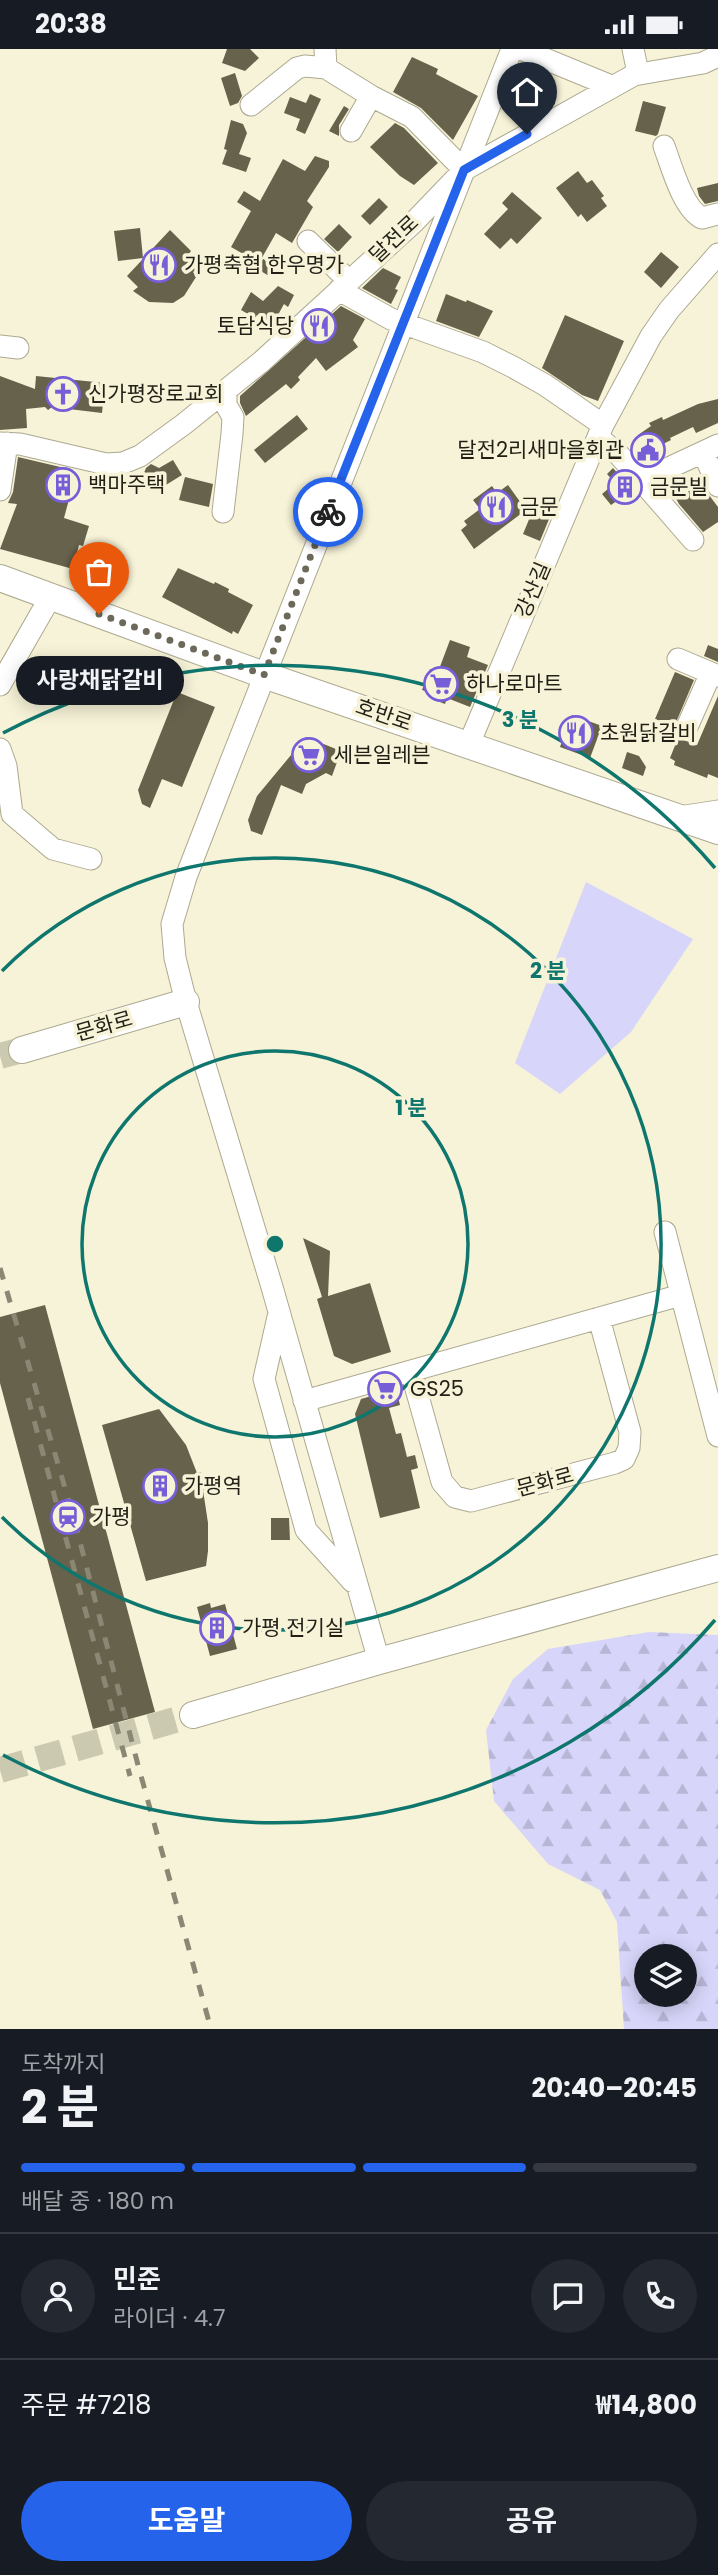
<!DOCTYPE html>
<html lang="ko">
<head>
<meta charset="utf-8">
<style>
  :root { --surface:#171b24; --page:#242831; --text:#f1f3f6; --muted:#9ea1a6; --line:#363941; --accent:#2563eb }
  body { margin:0; font-family:Poppins,"Noto Sans KR",sans-serif; background:var(--page); color:var(--text); height:100vh; display:flex; flex-direction:column; font-size:26px; white-space:nowrap }
  * { box-sizing:border-box; margin:0 }
  p { font-size:23px; color:var(--muted) }
  .icon { flex:none; width:38px; height:38px; fill:none; stroke:currentColor; stroke-width:2; stroke-linecap:round; stroke-linejoin:round }
  .map { position:relative; height:1980px; overflow:hidden }
  .details { display:flex; flex-direction:column; background:var(--surface); flex:1 }
  .details>* { flex:none }
  .fabs { position:absolute; left:634px; top:1895px; display:grid; gap:14px }
  .fabs a { display:grid; place-items:center; width:63px; height:63px; border-radius:50%; background:var(--surface); box-shadow:0 4px 18px #0003; font-size:35px }
  .pin { position:absolute; display:grid; place-items:center; width:60px; height:60px; color:#fff; margin:-72px -30px; border-radius:50% 50% 50% 0; rotate:-45deg; box-shadow:0 0 7px #0007 }
  .pin .icon { rotate:45deg }
  .courier { position:absolute; display:grid; place-items:center; width:70px; height:70px; margin:-35px; border:5px solid #2563eb; border-radius:50%; background:#fff; color:#222; box-shadow:0 2px 9px #0007 }
  .bubble { position:absolute; height:49px; border-radius:24px; background:var(--surface); box-shadow:0 4px 18px #0003; font-size:23px; font-weight:700; line-height:49px; text-align:center }
  .overview em { font-style:normal; font-weight:700 }
  .overview div { display:flex; flex-direction:column-reverse }
  .overview { display:flex; align-items:center; justify-content:space-between; height:119px; padding:0 21px }
  h1 { font-size:46px; font-weight:700; line-height:52px }
  .bar { display:grid; grid-template-columns:repeat(4,1fr); gap:10px 7px; align-content:center; height:84px; padding:0 21px }
  .bar i { height:9px; border-radius:5px; background:var(--line) }
  .bar .selected { background:var(--accent) }
  .bar p { grid-column:span 4 }
  .line { display:flex; align-items:center; gap:18px; padding:0 21px; border-top:2px solid var(--line) }
  .line div { flex:1 }
  .round { display:grid; place-items:center; flex:none; width:74px; height:74px; border-radius:37px; background:var(--page) }
  .primary-button { display:flex; gap:14px; margin-top:auto; padding:14px 21px }
  .primary-button a { flex:1; height:80px; border-radius:42px; background:var(--accent); color:#fff; font-size:28px; font-weight:700; line-height:80px; text-align:center }
  .primary-button a+a { background:var(--page); color:var(--text) }
  .status { display:flex; justify-content:space-between; align-items:center; height:49px; padding:0 35px; background:var(--surface); direction:ltr }
  .status svg { height:19px; fill:currentColor }
  .map>svg:first-child { display:block }
  .forest { fill:url(#forest-firs); fill-rule:evenodd }
  .park { fill:#d7d5f9 }
  .building { fill:#67624c }
  .lines { fill:none; stroke-linecap:round; stroke-linejoin:round }
  .major-tunnel { stroke:#ccc9b1; stroke-width:26; stroke-dasharray:26 13; stroke-linecap:butt }
  .minor-casing { stroke:#ada990; stroke-width:23 }
  .major-casing { stroke:#ada990; stroke-width:28 }
  .minor { stroke:#fff; stroke-width:21 }
  .major { stroke:#fff; stroke-width:26 }
  .rail { stroke:#8a8775; stroke-width:5; stroke-dasharray:12 12; stroke-linecap:butt }
  .done { stroke:#6c695a; stroke-width:7; stroke-dasharray:0 12.6 }
  .route { stroke:#2563eb; stroke-width:9 }
  .ring { fill:none; stroke:#0f766e; stroke-width:3.5 }
  .labels { text-anchor:middle; stroke-width:7; stroke-linejoin:round; paint-order:stroke }
  .street-label { font-size:21px; fill:#211f16; stroke:#f7f3d8 }
  .poi-label { font-size:21px; fill:#211f16; stroke:#f7f3d8; text-anchor:start }
  .centre { fill:#0f766e; stroke:#f7f3d8; stroke-width:3.5 }
  .ring-label { font-size:21px; text-anchor:middle; font-weight:bold; fill:#0f766e; stroke:#f7f3d8; stroke-width:7; stroke-linejoin:round; paint-order:stroke }
</style>
</head>
<body>
<div class="status"><b>20:38</b><svg viewBox="0 0 49 12"><path d="M0 12V9h3v3zM5 12V6h3v6zM10 12V3h3v9zM15 12V0h3v12zM26 1h20v11H26zM47 4h2v5h-2z"/></svg></div>
<div class="map">
<svg width="718" height="1980" viewBox="0 0 718 1980">
  <defs>
    <pattern id="forest-firs" width="22" height="20" patternUnits="userSpaceOnUse" patternTransform="scale(1.75)"><rect width="22" height="20" fill="#d7d5f9"/><path d="M5 1l3.5 6h-7zM16 11l3.5 6h-7z" fill="#b8b6d5"/></pattern>
  </defs>
  <rect width="100%" height="100%" fill="#f7f3d8"/>
  <path class="forest" d="M649 1583 718 1586V1980H624L617 1873 600 1841 548 1815 494 1752 486 1681 513 1630 548 1600ZM646 1908H684V1946H646Z"/>
  <path class="park" d="M586 833 693 890 631 983 560 1045 515 1014Z"/>
  <path class="building" d="M227 0H250L259 9 245 22 222 14Z
    M412 8 438 20 436 25 478 47 453 91 421 59 393 43Z
    M530 20 553 28 548 40 555 55 536 65 529 63 531 58 517 53Z
    M235 24 242 47 238 54 230 57 221 29Z
    M310 45 321 50 305 85 296 81 300 70 284 64 290 48 306 54Z
    M643 52 666 58 658 85 656 87 635 82Z
    M344 57 349 60 339 76V87L329 82Z
    M231 71 243 75 247 84 239 105 251 109 246 123 222 115 227 101 224 100Z
    M395 74 404 79 438 114 414 136 400 127 370 98Z
    M315 107 329 112V118L307 152 313 158 292 194 276 184 259 214 231 198 251 162 237 153 244 142 260 152 283 110 305 122Z
    M578 122 587 134 592 131 604 147 601 149 607 157 587 173 581 165 578 168 556 139Z
    M718 134V152L705 155 699 147 697 139Z
    M512 143 542 169 517 195 511 189 500 200 484 185 508 160 502 154Z
    M379 149 388 158 370 176 361 167Z
    M339 175 352 188 338 203 324 190Z
    M140 179 143 209 118 212 114 182Z
    M170 181 191 202 188 206 199 217 193 223 196 228 184 247 173 254 149 253 133 242 138 238 127 227Z
    M661 203 679 218 661 239 644 223Z
    M263 210 277 217 271 228 257 220Z
    M383 219 401 228 395 240 398 241 391 255 362 239Z
    M278 237 294 246 288 258 284 255 273 275 257 266 255 269 241 261 251 243 263 252Z
    M446 245 466 253 467 251 493 262 479 288 436 272Z
    M341 257 365 270 353 291 358 298 326 322 316 309 298 328 300 331 291 340 286 335 246 367 240 354V347Z
    M565 266 624 292 598 352 582 346 542 319Z
    M0 327 35 340 36 327 105 334 102 364 52 358 48 361 45 358 26 360 27 379 0 381Z
    M718 350V374L696 384 693 378 670 389 671 391 659 397 665 406 645 416 636 406 639 403 632 394 640 389 638 386 651 377 649 374 662 368 663 371 698 355Z
    M297 366 308 380 265 414 254 401Z
    M18 408 73 421 71 431 74 432 64 469 89 477 83 497 79 496 73 520 0 500 17 455 8 454 13 443Z
    M173 411 182 426 161 439 141 431 146 419 151 415 159 419Z
    M613 419 632 441 611 456 602 445 615 434 607 425Z
    M698 425 706 442 718 458V473L703 483 679 455 671 440Z
    M185 428 213 435 209 458 179 451Z
    M508 436 526 461 474 500 461 481 467 476 464 472 480 460 473 451 492 437 497 444Z
    M537 451 554 458 540 492 523 485Z
    M178 519 214 535 215 533 229 540 228 543 253 556 238 585 233 582 232 585 162 548Z
    M450 591 470 598 467 608 488 616 470 658 447 649 445 655 432 650 434 645 422 641 430 620 438 623Z
    M708 596 718 600V613L704 607Z
    M675 623 694 631 674 678 655 670Z
    M177 643 215 658 182 738 162 730 150 759 142 755 138 741Z
    M718 647V729L708 725 707 729 674 716 675 712 670 709 678 689 697 696Z
    M572 666 602 677 590 709 560 698Z
    M306 688 341 702 332 727 326 724 306 735 302 745 281 736 262 786 251 782 248 771 257 747Z
    M627 703 639 707 646 718 643 727 622 719Z
    M303 1189 330 1202 328 1247 370 1234 391 1303 352 1315 334 1307 317 1250 322 1248Z
    M45 1256 155 1663 93 1680 0 1334V1268Z
    M396 1340 400 1356 389 1359 396 1385 401 1384 407 1408 415 1406 418 1419 411 1421 420 1459 380 1469 355 1365 361 1350Z
    M159 1360 186 1396 197 1424 201 1423 206 1440 203 1441 208 1474V1502L206 1517 146 1532 102 1376Z
    M271 1469H289L290 1491H271Z
    M210 1554 211 1559 225 1555 237 1600 210 1607 197 1558Z"/>
  <g class="lines">
    <path class="major-tunnel" d="M0 1007 22 1001
      M0 1721 193 1666"/>
    <g class="minor-casing">
      <path id="minor" d="M325 0 326 19 371 47 412 68 464 121
        M521 0 611 37
        M633 0 638 24
        M251 56 297 19 305 17 326 19
        M351 82 371 47
        M664 97C671 116 683 160 702 169L718 165
        M308 192 349 232
        M339 241 391 270 483 303 513 318 545 336 603 376
        M0 297 18 299
        M598 388 620 407 693 491
        M0 394 20 395 106 415 123 414 140 407 184 375 261 313 414 173 464 121 634 26 703 14 718 7
        M703 403 718 437
        M641 432 718 396
        M0 441 7 394
        M223 463 232 385 233 368 226 356V341
        M678 610 718 627
        M0 636 51 547
        M687 678 711 624
        M469 695 603 376 651 287 669 261 718 205
        M0 700 6 717 12 765 53 800 91 810
        M679 768 718 762
        M665 1183 718 1387
        M278 1268 264 1330 306 1481 353 1533
        M411 1322 442 1433 455 1448 471 1452 615 1414 624 1410 629 1399 630 1383 599 1269
        M304 1352 681 1246
        M379 1612 272 1238 186 953 175 909 172 875 186 828 227 722 512 0"/>
    </g>
    <g class="major-casing">
      <path id="major" d="M0 529 264 626 718 782
        M22 1001 186 953
        M193 1666 379 1612 718 1519"/>
    </g>
    <use href="#minor" class="minor"/>
    <use href="#major" class="major"/>
    <path class="rail" d="M0 1219 73 1466 138 1716 211 1980
      M28 1349 130 1727"/>
  </g>
  <g class="lines">
    <path class="done" d="M99 565 264 626 328 463"/>
    <path class="route" d="M328 463 464 121 527 85"/>
  </g>
  <g class="ring">
    <circle cx="275" cy="1195" r="193"/>
    <path d="M2 922A386 386 0 1 1 2 1468"/>
    <path d="M715 1571A579 579 0 0 1 3 1706M3 684A579 579 0 0 1 715 819"/>
  </g>
  <defs>
    <g id="restaurant-ring" transform="scale(1.75)"><circle r="9.5" fill="#f7f3d8" stroke="#775ed9" stroke-width="1.5"/><path d="M-5-6h1v4h1v-4h1v4h1v-4h1v5L-1.5 .5V6h-2V.5L-5-1ZM5-6V6H3V1.5H1.5Q1.5-4 5-6Z" fill="#775ed9"/></g>
    <g id="church-ring" transform="scale(1.75)"><circle r="9.5" fill="#f7f3d8" stroke="#775ed9" stroke-width="1.5"/><path d="M-1.2-6h2.4v3.5h3.3v2.4h-3.3V6h-2.4V-.1h-3.3v-2.4h3.3Z" fill="#775ed9"/></g>
    <g id="civic-ring" transform="scale(1.75)"><circle r="9.5" fill="#f7f3d8" stroke="#775ed9" stroke-width="1.5"/><path d="M-.6-6.5H3V-4.5H.6V-3L4-1V1h2V6H-6V1h2V-1L-.6-3ZM-1.2 2.5V6h2.4V2.5Z" fill="#775ed9"/></g>
    <g id="building-ring" transform="scale(1.75)"><circle r="9.5" fill="#f7f3d8" stroke="#775ed9" stroke-width="1.5"/><path d="M-4-6H4V6H1V3H-1V6H-4ZM-2.5-4.3h1.7v1.8h-1.7ZM.8-4.3h1.7v1.8H.8ZM-2.5-1h1.7V.8h-1.7ZM.8-1h1.7V.8H.8Z" fill="#775ed9"/></g>
    <g id="supermarket-ring" transform="scale(1.75)"><circle r="9.5" fill="#f7f3d8" stroke="#775ed9" stroke-width="1.5"/><path d="M-6-5.5h2.5l.6 2H6L4.5 2H-2.5L-4.4-4H-6ZM-1.5 3.2a1.3 1.3 0 1 0 .1 0ZM3 3.2a1.3 1.3 0 1 0 .1 0Z" fill="#775ed9"/></g>
    <g id="station-ring" transform="scale(1.75)"><circle r="9.5" fill="#f7f3d8" stroke="#775ed9" stroke-width="1.5"/><path d="M-3-6H3Q5-6 5-4V2Q5 4 3 4L4.5 6H3L1.5 4h-3L-3 6H-4.5L-3 4Q-5 4-5 2V-4Q-5-6-3-6ZM-3.5-4v3h7v-3ZM-3.5 1v1.5H-2V1ZM2 1v1.5H3.5V1Z" fill="#775ed9"/></g>
  </defs>
  <g fill-rule="evenodd">
    <use href="#restaurant-ring" x="159" y="216"/>
    <use href="#restaurant-ring" x="319" y="277"/>
    <use href="#church-ring" x="63" y="345"/>
    <use href="#civic-ring" x="648" y="401"/>
    <use href="#building-ring" x="63" y="436"/>
    <use href="#building-ring" x="625" y="438"/>
    <use href="#restaurant-ring" x="496" y="458"/>
    <use href="#supermarket-ring" x="441" y="635"/>
    <use href="#restaurant-ring" x="576" y="684"/>
    <use href="#supermarket-ring" x="309" y="706"/>
    <use href="#supermarket-ring" x="385" y="1340"/>
    <use href="#building-ring" x="160" y="1437"/>
    <use href="#station-ring" x="68" y="1468"/>
    <use href="#building-ring" x="217" y="1579"/>
  </g>
  <g class="labels">
    <g class="street-label">
      <text transform="translate(394 190) rotate(-43)" y="7">달전로</text>
      <text transform="translate(533 541) rotate(-67)" y="7">강산길</text>
      <text transform="translate(384 666) rotate(19)" y="7">호반로</text>
      <text transform="translate(104 977) rotate(-16)" y="7">문화로</text>
      <text transform="translate(545 1433) rotate(-15)" y="7">문화로</text>
    </g>
    <g class="poi-label">
      <text x="184" y="223">가평축협 한우명가</text>
      <text x="294" y="284" text-anchor="end">토담식당</text>
      <text x="88" y="352">신가평장로교회</text>
      <text x="624" y="408" text-anchor="end">달전2리새마을회관</text>
      <text x="88" y="443">백마주택</text>
      <text x="650" y="445">금문빌</text>
      <text x="520" y="465">금문</text>
      <text x="466" y="642">하나로마트</text>
      <text x="600" y="691">초원닭갈비</text>
      <text x="334" y="713">세븐일레븐</text>
      <text x="410" y="1347">GS25</text>
      <text x="184" y="1444">가평역</text>
      <text x="92" y="1475">가평</text>
      <text x="242" y="1586">가평 전기실</text>
    </g>
  </g>
  <circle cx="275" cy="1195" r="10" class="centre"/>
  <g class="ring-label">
    <text x="520" y="678">3 분</text>
    <text x="548" y="929">2 분</text>
    <text x="411" y="1066">1 분</text>
  </g>
</svg>
<div class="fabs">
<a><svg class="icon" aria-label="layers" viewBox="0 0 24 24"><path d="M12 4l9 5-9 5-9-5zM3 14l9 5 9-5"/></svg></a>
</div>
<div class="pin" style="left:99px;top:565px;background:#ea580c"><svg class="icon" aria-label="bag" viewBox="0 0 24 24"><path d="M5 8h14l-1 12H6zM9 8a3 3 0 0 1 6 0"/></svg></div>
<div class="pin" style="left:527px;top:85px;background:#1f2937"><svg class="icon" aria-label="home" viewBox="0 0 24 24"><path d="M3 11l9-7 9 7M6 9v11h12V9"/></svg></div>
<div class="courier" style="left:328px;top:463px"><svg class="icon" aria-label="bike" viewBox="0 0 24 24"><circle cx="6" cy="16" r="4"/><circle cx="18" cy="16" r="4"/><path d="M6 16l4-8h5l3 8M10 8l3 8H6M13 5h3"/></svg></div>
<div class="bubble" style="left:16px;top:607px;width:168px">사랑채닭갈비</div>
</div>
<section class="details">
<div class="overview"><div><h1>2 분</h1><p>도착까지</p></div><em>20:40–20:45</em></div>
<div class="bar"><i class="selected"></i><i class="selected"></i><i class="selected"></i><i></i><p>배달 중 · 180 m</p></div>
<div class="line" style="height:126px"><a class="round"><svg class="icon" aria-label="person" viewBox="0 0 24 24"><circle cx="12" cy="8" r="4"/><path d="M4 21q1-7 8-7t8 7"/></svg></a><div><b>민준</b><p>라이더 · 4.7</p></div><a class="round"><svg class="icon" aria-label="chat" viewBox="0 0 24 24"><path d="M4 5h16v11H9l-5 4z"/></svg></a><a class="round"><svg class="icon" aria-label="phone" viewBox="0 0 24 24"><path d="M5 4h4l2 5-3 2q2 4 5 5l2-3 5 2v4C11 20 4 13 5 4z"/></svg></a></div>
<div class="line" style="height:91px"><div>주문 #7218</div><b>₩14,800</b></div>
<div class="primary-button"><a>도움말</a><a>공유</a></div>
</section>
</body>
</html>
